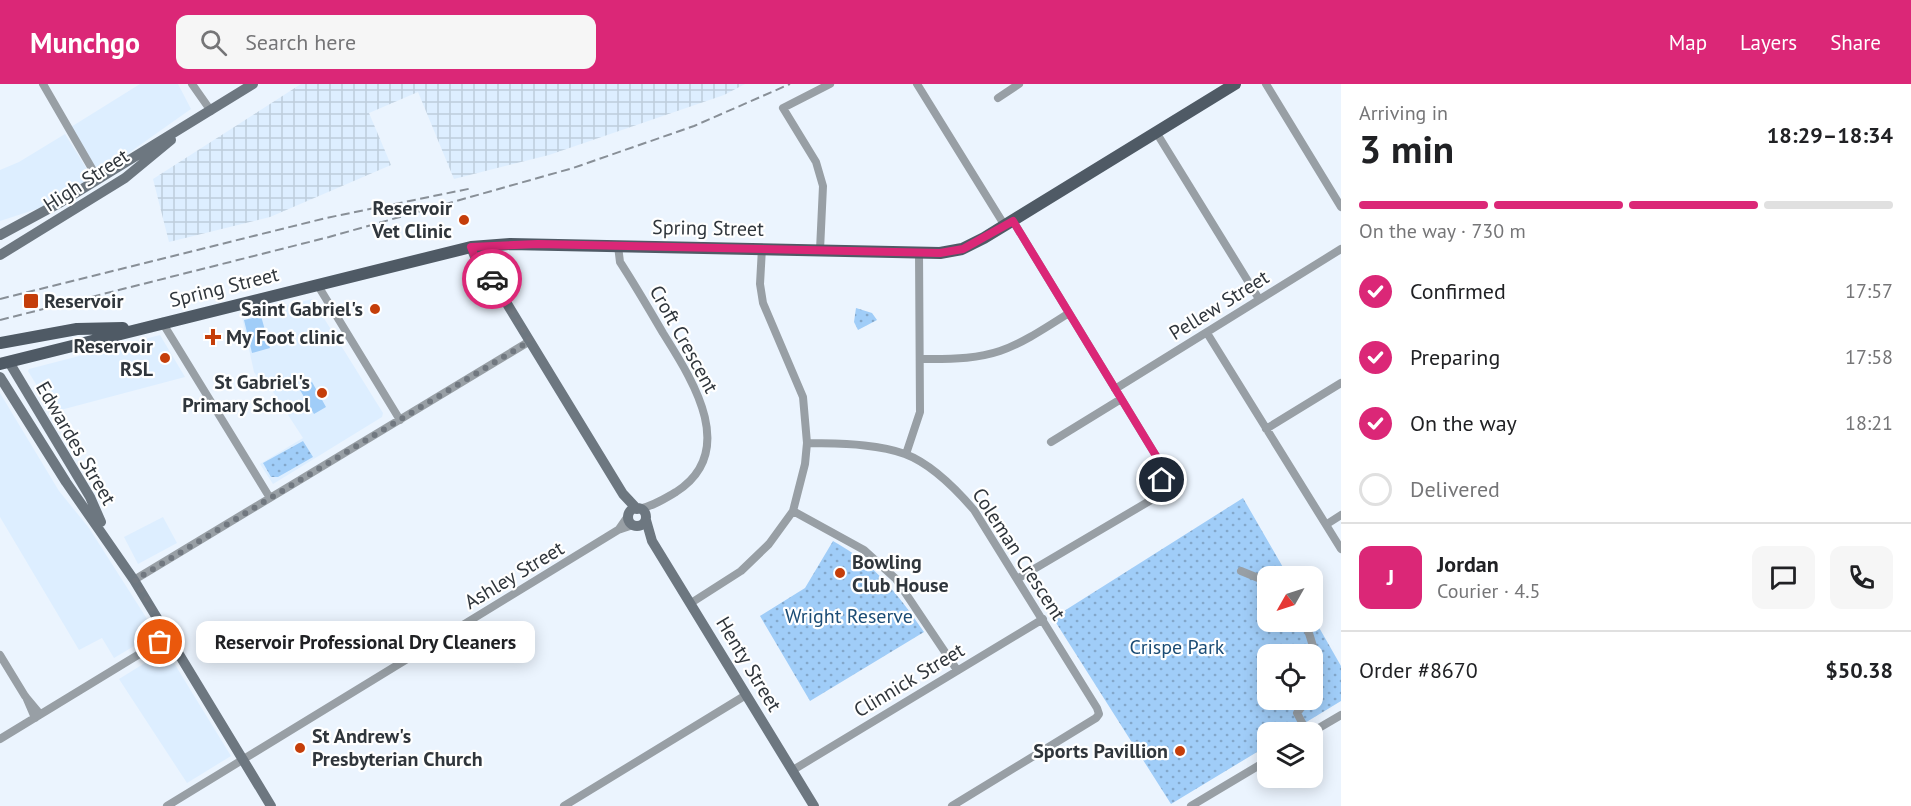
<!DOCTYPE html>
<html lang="en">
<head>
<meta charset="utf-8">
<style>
  :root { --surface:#fff; --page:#f6f6f6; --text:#202124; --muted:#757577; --line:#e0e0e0; --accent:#db2777 }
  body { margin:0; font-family:"PT Sans",sans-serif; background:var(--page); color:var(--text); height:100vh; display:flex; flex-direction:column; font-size:22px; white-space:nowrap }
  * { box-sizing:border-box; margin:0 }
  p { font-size:20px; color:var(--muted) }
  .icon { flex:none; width:33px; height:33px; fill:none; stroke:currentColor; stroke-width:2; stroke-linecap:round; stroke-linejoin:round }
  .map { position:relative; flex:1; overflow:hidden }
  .panel { display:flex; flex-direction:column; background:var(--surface); width:570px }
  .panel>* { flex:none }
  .needle { width:39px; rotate:231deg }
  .buttons { position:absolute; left:1257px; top:482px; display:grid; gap:12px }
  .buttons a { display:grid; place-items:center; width:66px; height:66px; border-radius:12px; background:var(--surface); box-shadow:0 3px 15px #0003; font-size:30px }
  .pin { position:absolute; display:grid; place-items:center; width:51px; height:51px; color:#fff; margin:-26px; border:3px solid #fff; border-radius:50%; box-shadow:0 2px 6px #0007 }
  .courier { position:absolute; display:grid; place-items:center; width:60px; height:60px; margin:-30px; border:4px solid #db2777; border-radius:50%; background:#fff; color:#222; box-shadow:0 2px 8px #0007 }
  .bubble { position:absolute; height:42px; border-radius:12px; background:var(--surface); box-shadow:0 3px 15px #0003; font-size:20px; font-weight:800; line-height:42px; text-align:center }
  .summary em { font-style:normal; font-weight:800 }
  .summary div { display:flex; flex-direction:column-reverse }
  .summary { display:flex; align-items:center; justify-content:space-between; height:102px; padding:0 18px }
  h1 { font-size:39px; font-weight:800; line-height:45px }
  .bar { display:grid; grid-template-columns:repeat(4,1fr); gap:9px 6px; align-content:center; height:72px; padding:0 18px }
  .bar i { height:8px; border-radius:4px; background:var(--line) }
  .bar .selected { background:var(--accent) }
  .bar p { grid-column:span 4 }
  .line { display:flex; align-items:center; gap:15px; padding:0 18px; border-top:2px solid var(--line) }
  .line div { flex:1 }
  .round { display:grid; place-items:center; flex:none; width:63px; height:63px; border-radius:12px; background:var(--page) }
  ol { padding:0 18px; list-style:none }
  li { display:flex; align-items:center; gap:18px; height:66px }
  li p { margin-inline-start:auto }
  li .icon { padding:6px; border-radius:50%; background:var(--accent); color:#fff; stroke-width:4 }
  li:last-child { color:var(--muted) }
  li i { width:33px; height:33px; border:3px solid var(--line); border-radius:50% }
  header { display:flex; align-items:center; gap:36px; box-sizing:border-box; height:84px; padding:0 30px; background:var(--accent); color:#fff }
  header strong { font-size:28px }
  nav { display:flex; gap:33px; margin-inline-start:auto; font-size:21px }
  .search { width:420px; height:54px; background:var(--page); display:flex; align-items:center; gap:15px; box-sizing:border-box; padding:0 21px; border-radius:12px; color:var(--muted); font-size:22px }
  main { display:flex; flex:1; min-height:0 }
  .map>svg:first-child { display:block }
  .built { fill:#def }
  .industrial { fill:url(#industrial-grid) }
  .green { fill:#a0cdf8 }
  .park { fill:url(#park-dots); fill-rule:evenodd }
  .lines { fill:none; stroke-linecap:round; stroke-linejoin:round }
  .street { stroke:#989fa5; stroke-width:8 }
  .secondary { stroke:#6d7780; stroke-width:10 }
  .primary { stroke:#4f5a65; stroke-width:12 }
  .rail { stroke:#888f97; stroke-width:2; stroke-dasharray:9 4.5; stroke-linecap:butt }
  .done { stroke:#717880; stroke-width:6; stroke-dasharray:0 10.8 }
  .route { stroke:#db2777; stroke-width:8 }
  .poi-dot { fill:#c53e0a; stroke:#fff; stroke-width:2 }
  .labels { text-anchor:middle; stroke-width:4.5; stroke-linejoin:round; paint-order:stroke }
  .street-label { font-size:20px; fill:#30363c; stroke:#fff }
  .poi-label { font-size:20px; font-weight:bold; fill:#30363c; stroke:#fff; text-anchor:end }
  .park-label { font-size:20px; fill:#1b4c75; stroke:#fff }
</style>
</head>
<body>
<header>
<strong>Munchgo</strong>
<div class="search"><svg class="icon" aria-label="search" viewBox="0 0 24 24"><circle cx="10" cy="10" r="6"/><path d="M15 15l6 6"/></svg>Search here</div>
<nav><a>Map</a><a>Layers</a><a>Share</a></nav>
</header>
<main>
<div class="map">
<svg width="1341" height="722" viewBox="0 0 1341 722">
  <defs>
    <pattern id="industrial-grid" width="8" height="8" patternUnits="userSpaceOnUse" patternTransform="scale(1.5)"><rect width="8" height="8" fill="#def"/><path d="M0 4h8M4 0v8" fill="none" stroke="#becddb"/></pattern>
    <pattern id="park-dots" width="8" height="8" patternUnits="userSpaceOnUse" patternTransform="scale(1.5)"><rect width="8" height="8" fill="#a0cdf8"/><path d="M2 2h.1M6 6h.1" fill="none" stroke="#83a7ca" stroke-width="1.8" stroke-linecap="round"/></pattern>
  </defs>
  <rect width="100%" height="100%" fill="#ebf4fe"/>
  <path class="built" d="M140 0H178L191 25 99 90 71 43Z
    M65 50 92 93 40 124 0 137V86L19 78Z
    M312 215 383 329 382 333 273 400 260 380 303 354 268 300 263 302 254 288 242 233Z
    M160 251 185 293 53 328 28 287 29 285Z
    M0 309 59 407 89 444 156 549 114 574 102 554 79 566 0 433Z
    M163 433 177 459 138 480 124 453Z
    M166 566 231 672 187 699 119 595Z"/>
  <path class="industrial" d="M301 0H745L724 11 549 71 454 95 418 8 369 29 391 81 270 133 169 158 153 95Z"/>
  <path class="green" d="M261 232 270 264 252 269 244 236Z
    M312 298 326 323 314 330 300 306Z"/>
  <path class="park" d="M856 224 872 229 877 236 858 246 854 238Z
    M303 357 313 373 278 393H271L263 379Z
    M1243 414 1288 492H1268V537H1312L1313 533 1341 582V617L1290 648H1268L1267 662 1171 720 1053 534ZM1268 570H1312V615H1268Z
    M833 457C875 480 897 509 924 548L810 617 760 532 805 504Z"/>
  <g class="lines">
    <path class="street" d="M43 0 98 95
      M192 0 211 27
      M917 0 1005 142
      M1266 0 1341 123
      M998 14 1019 0
      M1156 48 1259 215
      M1013 137 1161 380 1163 396 1158 412 1017 495
      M618 162 620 178C635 201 649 225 663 249 691 294 740 367 676 408 664 415 653 422 639 425
      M820 166 823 102 816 78 783 24 830 0
      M317 200 400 336
      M162 238 270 414
      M1207 249 1341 465
      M921 275C995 276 1008 268 1069 229
      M1115 305 1341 165
      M1266 345 1341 299
      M1051 358 1121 315
      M807 359C838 360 876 359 905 370 932 380 956 405 974 426L1097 624 1099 630 1096 634 952 722
      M906 370 920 328 919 168
      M793 427 864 466 896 495 957 586
      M1327 440 1341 431
      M619 445 628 432
      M1241 487 1268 498
      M134 496 530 257
      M691 519 741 487 769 460 793 427 805 380 807 359 803 313 763 219 760 200 762 164
      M1304 537C1313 557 1321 582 1312 604
      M0 571 25 612 40 630
      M26 613 35 634
      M1307 648 1297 629 1308 615
      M1312 648 1341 631
      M0 655 169 552
      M793 686 1043 535
      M167 722 618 446 633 441
      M564 722 746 611
      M1191 722 1268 676"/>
    <path class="secondary" d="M0 151 61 118 253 0
      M471 163 475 173 487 187 623 410 637 425
      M0 171 125 94 171 56
      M9 278 90 413 101 438
      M0 293 66 398 134 496 271 722
      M628 433a9 9 0 1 1 18 0a9 9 0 1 1-18 0Z
      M646 436 652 457 814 722"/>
    <path class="primary" d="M0 259 77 245 123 244
      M0 280 471 163 510 160 940 169 962 165 984 154 1235 0"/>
    <path class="rail" d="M0 215 326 134 473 104
      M0 236 329 153 573 84 694 42 790 0"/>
  </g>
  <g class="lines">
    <path class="done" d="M160 558 169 552 135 496 530 257 492 195"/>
    <path class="route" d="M492 195 475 173 471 163 538 160 940 169 963 165 1013 137 1161 380 1162 396"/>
  </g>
  <g class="poi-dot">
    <circle cx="464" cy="136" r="6"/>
    <rect x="23" y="209" width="16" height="16" rx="3"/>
    <circle cx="375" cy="225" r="6"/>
    <path d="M210 244h6v6h6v6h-6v6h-6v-6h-6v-6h6z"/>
    <circle cx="165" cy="274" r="6"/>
    <circle cx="322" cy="309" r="6"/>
    <circle cx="840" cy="489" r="6"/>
    <circle cx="300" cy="664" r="6"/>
    <circle cx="1180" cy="667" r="6"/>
  </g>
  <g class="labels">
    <g class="street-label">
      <text transform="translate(86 96) rotate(-33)" y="7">High Street</text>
      <text transform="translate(708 144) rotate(1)" y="7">Spring Street</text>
      <text transform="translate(224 203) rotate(-14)" y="7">Spring Street</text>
      <text transform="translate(1219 221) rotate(-32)" y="7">Pellew Street</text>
      <text transform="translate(684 255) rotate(61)" y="7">Croft Crescent</text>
      <text transform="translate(76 359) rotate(60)" y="7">Edwardes Street</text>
      <text transform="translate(1019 470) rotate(57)" y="7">Coleman Crescent</text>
      <text transform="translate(514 491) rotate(-31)" y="7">Ashley Street</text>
      <text transform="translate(749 580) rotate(59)" y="7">Henty Street</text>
      <text transform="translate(909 596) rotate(-31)" y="7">Clinnick Street</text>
    </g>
    <g class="poi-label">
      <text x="452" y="131">Reservoir<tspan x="452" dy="23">Vet Clinic</tspan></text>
      <text x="44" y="224" text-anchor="start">Reservoir</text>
      <text x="363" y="232">Saint Gabriel's</text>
      <text x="226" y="260" text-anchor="start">My Foot clinic</text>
      <text x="153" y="269">Reservoir<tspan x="153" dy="23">RSL</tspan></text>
      <text x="310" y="305">St Gabriel's<tspan x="310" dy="23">Primary School</tspan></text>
      <text x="852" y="485" text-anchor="start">Bowling<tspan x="852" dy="23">Club House</tspan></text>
      <text x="312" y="659" text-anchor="start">St Andrew's<tspan x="312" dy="23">Presbyterian Church</tspan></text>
      <text x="1168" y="674">Sports Pavillion</text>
    </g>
    <g class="park-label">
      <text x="849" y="539">Wright Reserve</text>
      <text x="1177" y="570">Crispe Park</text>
    </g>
  </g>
</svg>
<div class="buttons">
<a><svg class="needle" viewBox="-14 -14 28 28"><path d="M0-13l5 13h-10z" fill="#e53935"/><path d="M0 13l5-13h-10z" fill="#757577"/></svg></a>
<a><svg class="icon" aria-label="locate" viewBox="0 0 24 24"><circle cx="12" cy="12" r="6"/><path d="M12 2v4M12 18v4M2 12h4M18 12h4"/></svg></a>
<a><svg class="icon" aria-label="layers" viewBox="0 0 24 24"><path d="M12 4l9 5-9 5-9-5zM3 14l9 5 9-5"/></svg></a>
</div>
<div class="pin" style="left:160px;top:558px;background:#ea580c"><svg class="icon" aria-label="bag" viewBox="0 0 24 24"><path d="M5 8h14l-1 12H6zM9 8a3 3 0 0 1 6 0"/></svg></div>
<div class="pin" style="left:1162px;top:396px;background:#1f2937"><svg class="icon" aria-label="home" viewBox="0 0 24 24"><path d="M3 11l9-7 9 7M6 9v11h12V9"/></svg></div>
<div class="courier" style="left:492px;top:195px"><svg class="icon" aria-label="car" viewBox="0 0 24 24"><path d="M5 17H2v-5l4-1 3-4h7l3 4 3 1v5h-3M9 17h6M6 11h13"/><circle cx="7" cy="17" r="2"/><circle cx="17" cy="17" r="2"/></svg></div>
<div class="bubble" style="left:196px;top:537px;width:339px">Reservoir Professional Dry Cleaners</div>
</div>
<section class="panel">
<div class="summary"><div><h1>3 min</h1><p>Arriving in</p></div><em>18:29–18:34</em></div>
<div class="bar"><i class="selected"></i><i class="selected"></i><i class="selected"></i><i></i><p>On the way · 730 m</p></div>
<ol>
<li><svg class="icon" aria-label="check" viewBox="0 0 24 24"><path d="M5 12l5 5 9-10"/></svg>Confirmed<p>17:57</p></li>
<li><svg class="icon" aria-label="check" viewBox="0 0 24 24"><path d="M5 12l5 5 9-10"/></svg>Preparing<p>17:58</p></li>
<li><svg class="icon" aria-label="check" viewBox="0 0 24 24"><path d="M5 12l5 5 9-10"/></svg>On the way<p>18:21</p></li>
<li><i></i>Delivered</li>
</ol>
<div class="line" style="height:108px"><b class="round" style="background:var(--accent);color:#fff">J</b><div><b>Jordan</b><p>Courier · 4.5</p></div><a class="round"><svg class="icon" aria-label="chat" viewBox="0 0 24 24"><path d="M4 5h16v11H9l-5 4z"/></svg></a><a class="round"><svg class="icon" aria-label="phone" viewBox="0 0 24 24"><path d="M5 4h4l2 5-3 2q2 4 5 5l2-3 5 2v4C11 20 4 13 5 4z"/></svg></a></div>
<div class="line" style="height:78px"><div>Order #8670</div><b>$50.38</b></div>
</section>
</main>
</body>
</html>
